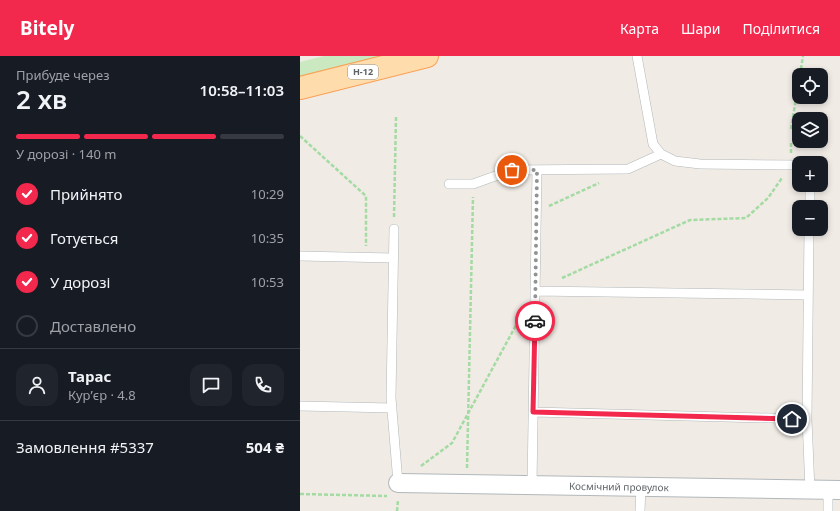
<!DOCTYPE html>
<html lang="uk">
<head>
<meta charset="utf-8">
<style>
  :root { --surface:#171b24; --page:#20242c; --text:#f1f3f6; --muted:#9ea1a6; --line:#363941; --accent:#f3284d }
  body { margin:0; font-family:"Noto Sans",sans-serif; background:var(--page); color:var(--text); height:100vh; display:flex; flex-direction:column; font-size:15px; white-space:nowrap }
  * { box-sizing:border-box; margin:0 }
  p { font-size:13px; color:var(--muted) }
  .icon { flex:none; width:22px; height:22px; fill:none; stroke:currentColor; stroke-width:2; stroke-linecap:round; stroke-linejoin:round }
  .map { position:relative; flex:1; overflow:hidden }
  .sheet { display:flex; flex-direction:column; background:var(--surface); width:300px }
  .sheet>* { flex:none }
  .fabs { position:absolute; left:492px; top:12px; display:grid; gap:8px }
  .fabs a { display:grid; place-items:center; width:36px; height:36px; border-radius:8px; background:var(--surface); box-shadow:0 2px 6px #0003; font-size:20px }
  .pin { position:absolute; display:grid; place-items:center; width:34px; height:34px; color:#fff; margin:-17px; border:2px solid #fff; border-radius:50%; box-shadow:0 1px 4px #0007 }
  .courier { position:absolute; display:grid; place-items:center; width:40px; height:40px; margin:-20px; border:3px solid #f3284d; border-radius:50%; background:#fff; color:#222; box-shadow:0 1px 5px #0007 }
  .headline em { font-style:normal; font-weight:600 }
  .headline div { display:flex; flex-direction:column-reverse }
  .headline { display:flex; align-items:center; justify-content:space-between; height:68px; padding:0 16px }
  h1 { font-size:26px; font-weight:600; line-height:30px }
  .bar { display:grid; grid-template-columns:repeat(4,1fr); gap:6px 4px; align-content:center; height:48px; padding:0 16px }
  .bar i { height:5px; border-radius:3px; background:var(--line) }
  .bar .active { background:var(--accent) }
  .bar p { grid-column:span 4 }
  .line { display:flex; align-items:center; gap:10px; padding:0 16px; border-top:1px solid var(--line) }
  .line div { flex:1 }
  .round { display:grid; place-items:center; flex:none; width:42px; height:42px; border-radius:12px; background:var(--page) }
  ol { padding:0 16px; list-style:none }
  li { display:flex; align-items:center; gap:12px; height:44px }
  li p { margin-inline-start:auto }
  li .icon { padding:4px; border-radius:50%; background:var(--accent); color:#fff; stroke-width:4 }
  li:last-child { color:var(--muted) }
  li i { width:22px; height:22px; border:2px solid var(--line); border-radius:50% }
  header { display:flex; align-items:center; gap:24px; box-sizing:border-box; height:56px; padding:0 20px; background:var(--accent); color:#fff }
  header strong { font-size:19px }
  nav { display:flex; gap:22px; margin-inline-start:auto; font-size:14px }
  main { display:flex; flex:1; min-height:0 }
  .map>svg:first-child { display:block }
  .green { fill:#cbe9c0 }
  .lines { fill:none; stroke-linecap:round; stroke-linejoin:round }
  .service-casing { stroke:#b2b8ba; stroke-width:10 }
  .minor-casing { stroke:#b2b8ba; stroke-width:20 }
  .primary-casing { stroke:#f9a155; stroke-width:24 }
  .path { stroke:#a3dba3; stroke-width:2.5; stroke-dasharray:4 2; stroke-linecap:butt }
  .service { stroke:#fff; stroke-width:9 }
  .minor { stroke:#fff; stroke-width:18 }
  .primary { stroke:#ffdcab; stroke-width:22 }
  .done { stroke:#909392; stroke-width:4; stroke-dasharray:0 7.2 }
  .route { stroke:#f3284d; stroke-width:5 }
  .labels { text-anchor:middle; stroke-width:4; stroke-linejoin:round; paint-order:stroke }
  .shield { fill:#fff; stroke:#8e9294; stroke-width:1 }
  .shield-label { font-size:9px; font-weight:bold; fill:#5d6366 }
  .street-label { font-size:10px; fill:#5d6366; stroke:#fff }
</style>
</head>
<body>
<header>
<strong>Bitely</strong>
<nav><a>Карта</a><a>Шари</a><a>Поділитися</a></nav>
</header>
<main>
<section class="sheet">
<div class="headline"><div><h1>2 хв</h1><p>Прибуде через</p></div><em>10:58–11:03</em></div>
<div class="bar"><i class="active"></i><i class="active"></i><i class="active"></i><i></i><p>У дорозі · 140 m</p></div>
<ol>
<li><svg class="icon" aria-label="check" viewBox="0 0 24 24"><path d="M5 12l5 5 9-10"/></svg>Прийнято<p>10:29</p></li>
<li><svg class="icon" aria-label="check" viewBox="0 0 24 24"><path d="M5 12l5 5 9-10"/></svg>Готується<p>10:35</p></li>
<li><svg class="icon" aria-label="check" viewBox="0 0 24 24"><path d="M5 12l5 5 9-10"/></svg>У дорозі<p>10:53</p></li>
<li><i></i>Доставлено</li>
</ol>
<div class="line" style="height:72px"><a class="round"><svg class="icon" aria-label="person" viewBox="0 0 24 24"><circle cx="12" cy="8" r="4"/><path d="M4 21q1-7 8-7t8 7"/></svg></a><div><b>Тарас</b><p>Кур’єр · 4.8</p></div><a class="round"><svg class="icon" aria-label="chat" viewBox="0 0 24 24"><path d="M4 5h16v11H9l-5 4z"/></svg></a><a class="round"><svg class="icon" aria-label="phone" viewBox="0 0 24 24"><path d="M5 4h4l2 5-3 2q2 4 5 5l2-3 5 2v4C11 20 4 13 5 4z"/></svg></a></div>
<div class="line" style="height:52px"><div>Замовлення #5337</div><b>504 ₴</b></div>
</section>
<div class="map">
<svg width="540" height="455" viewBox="0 0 540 455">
  <rect width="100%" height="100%" fill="#f0ebe5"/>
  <path class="green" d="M24 0H88L0 22V6Z"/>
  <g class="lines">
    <g class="service-casing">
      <path id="service" d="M337 0 353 88 361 98 375 105 400 108 499 109
        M149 128H173L212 114 328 113 361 98
        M510 151V129
        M94 173 91 342 98 427
        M509 173 507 363 510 434
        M0 200 93 202
        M235 235 508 239
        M0 350 92 352
        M233 356 507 363
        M232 429 237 114
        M340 455 341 431
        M528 455V434"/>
    </g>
    <g class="minor-casing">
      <g id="minor">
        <path id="s1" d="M98 427 540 434"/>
      </g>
    </g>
    <g class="primary-casing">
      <path id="primary" d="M0 32 127 0"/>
    </g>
    <path class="path" d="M500 19 503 0
      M491 73 499 24
      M0 80 66 140V190
      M491 97V85
      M249 150 299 127
      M94 161 96 61
      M262 222 390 164 446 162 468 142 482 122
      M121 410 152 387 221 260
      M167 412 173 141
      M0 438 87 440
      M97 455 98 444"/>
    <use href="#service" class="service"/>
    <use href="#minor" class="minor"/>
    <use href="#primary" class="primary"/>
  </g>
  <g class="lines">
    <path class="done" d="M212 114H237L235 265"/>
    <path class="route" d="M235 265 233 356 492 363"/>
  </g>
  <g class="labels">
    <rect class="shield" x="48" y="9" width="30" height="14" rx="3"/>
    <g class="shield-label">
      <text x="63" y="19">Н-12</text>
    </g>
    <g class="street-label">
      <text dy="4" stroke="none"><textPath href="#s1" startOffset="221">Космічний провулок</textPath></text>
    </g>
  </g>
</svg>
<div class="fabs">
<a><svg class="icon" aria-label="locate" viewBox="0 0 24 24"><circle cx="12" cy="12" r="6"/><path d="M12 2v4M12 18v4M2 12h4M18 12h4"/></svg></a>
<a><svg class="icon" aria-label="layers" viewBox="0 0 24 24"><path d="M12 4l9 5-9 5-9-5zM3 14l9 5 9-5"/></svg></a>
<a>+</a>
<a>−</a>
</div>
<div class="pin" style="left:212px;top:114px;background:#ea580c"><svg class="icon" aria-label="bag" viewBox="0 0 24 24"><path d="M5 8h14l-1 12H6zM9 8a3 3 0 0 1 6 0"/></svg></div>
<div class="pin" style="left:492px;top:363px;background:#1f2937"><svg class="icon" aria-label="home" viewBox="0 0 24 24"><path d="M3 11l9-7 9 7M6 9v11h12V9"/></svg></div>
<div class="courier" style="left:235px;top:265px"><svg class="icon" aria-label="car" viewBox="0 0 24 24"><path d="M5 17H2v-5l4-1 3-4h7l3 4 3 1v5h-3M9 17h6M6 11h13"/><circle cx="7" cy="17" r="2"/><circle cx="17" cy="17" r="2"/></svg></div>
</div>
</main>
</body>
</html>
